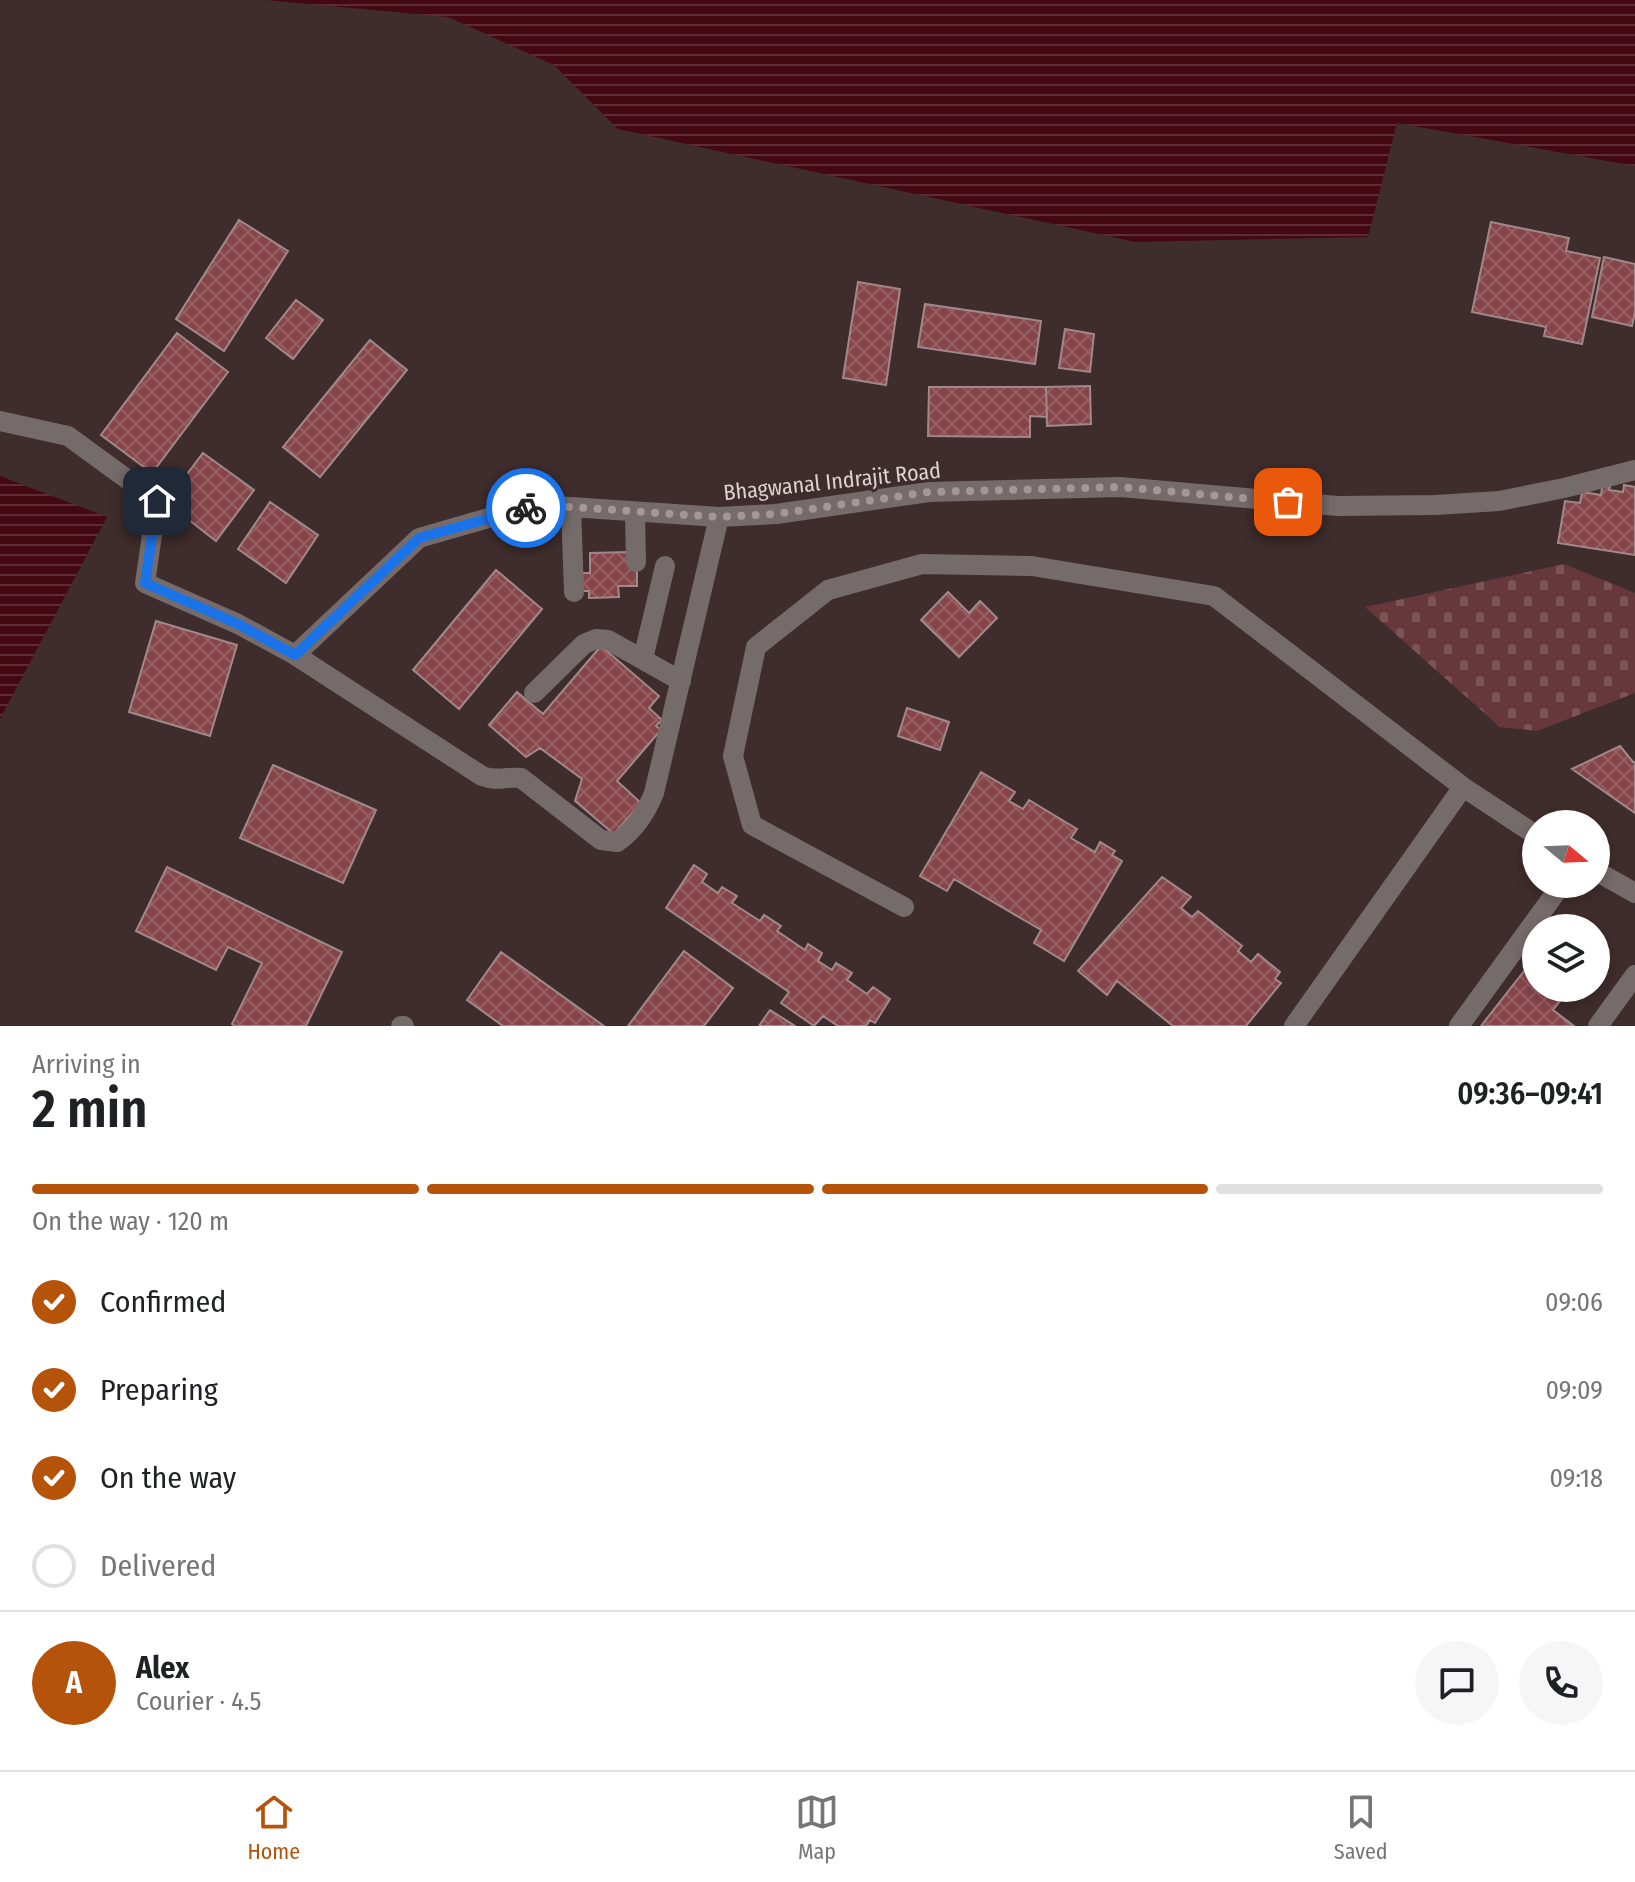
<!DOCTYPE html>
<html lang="en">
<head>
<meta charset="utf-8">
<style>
  :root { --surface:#fff; --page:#f6f6f6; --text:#202124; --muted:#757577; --line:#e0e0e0; --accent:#b45309 }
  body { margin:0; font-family:"Fira Sans Condensed",sans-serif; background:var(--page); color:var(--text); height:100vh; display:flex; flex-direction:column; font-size:30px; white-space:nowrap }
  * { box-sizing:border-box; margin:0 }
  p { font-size:26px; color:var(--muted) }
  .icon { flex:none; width:44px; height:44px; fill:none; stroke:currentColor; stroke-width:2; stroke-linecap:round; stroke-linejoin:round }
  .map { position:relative; height:1026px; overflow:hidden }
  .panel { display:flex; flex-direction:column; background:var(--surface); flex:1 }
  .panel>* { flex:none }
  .needle { width:52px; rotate:109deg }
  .buttons { position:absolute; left:1522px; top:810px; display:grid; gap:16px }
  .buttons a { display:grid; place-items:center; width:88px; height:88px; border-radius:50%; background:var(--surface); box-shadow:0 4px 12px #0003; font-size:40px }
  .pin { position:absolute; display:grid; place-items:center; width:68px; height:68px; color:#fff; margin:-34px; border-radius:16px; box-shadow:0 4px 12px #0006 }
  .courier { position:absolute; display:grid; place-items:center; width:80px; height:80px; margin:-40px; border:6px solid #1a73e8; border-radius:50%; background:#fff; color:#222; box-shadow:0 2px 10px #0007 }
  .head em { font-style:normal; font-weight:600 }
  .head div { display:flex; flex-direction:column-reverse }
  .head { display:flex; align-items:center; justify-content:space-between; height:136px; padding:0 32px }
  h1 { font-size:52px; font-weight:600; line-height:60px }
  .bar { display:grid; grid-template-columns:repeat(4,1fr); gap:12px 8px; align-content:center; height:96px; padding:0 32px }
  .bar i { height:10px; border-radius:6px; background:var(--line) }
  .bar .current { background:var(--accent) }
  .bar p { grid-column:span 4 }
  .line { display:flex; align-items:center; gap:20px; padding:0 32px; border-top:2px solid var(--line) }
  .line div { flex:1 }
  .round { display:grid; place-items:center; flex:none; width:84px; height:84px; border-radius:42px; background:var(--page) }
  ol { padding:0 32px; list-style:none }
  li { display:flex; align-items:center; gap:24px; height:88px }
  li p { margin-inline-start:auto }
  li .icon { padding:8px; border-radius:50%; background:var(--accent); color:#fff; stroke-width:4 }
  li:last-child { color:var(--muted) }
  li i { width:44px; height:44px; border:4px solid var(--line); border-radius:50% }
  .menu { display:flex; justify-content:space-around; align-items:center; height:112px; border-top:2px solid var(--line); background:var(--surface); font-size:22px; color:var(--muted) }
  .menu a { display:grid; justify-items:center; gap:4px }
  .menu .current { color:var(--accent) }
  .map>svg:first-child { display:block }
  .cemetery { fill:url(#cemetery-stones) }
  .water { fill:url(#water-rules) }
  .building { fill:url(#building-cross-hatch); stroke:#a1898a; stroke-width:2 }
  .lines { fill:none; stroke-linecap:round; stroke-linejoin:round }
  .minor { stroke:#766b6b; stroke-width:20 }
  .done { stroke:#a69797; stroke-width:8; stroke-dasharray:0 14.4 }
  .route { stroke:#1a73e8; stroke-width:10 }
  .labels { text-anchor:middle; stroke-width:6; stroke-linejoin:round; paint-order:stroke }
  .street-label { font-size:22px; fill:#ded1d1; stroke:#3f2c2c }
</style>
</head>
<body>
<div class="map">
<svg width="1635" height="1026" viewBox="0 0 1635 1026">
  <defs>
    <pattern id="cemetery-stones" width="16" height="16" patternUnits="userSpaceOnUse" patternTransform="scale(2)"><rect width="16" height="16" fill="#66383b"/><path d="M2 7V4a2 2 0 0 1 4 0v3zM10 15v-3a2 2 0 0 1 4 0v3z" fill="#7b5456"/></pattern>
    <pattern id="water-rules" width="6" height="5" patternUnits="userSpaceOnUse" patternTransform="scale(2)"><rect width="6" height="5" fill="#440813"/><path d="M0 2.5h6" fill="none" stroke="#5f2b34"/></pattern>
    <pattern id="building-cross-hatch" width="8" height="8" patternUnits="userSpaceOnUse" patternTransform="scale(2)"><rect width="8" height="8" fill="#864549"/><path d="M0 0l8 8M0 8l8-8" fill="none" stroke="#975f62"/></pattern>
  </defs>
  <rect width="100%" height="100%" fill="#3f2c2c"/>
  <path class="cemetery" d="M1564 564 1635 593V693L1537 731 1500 727 1365 607Z"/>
  <path class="water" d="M266 0H1635V166L1397 123 1368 237 1135 242 618 129 554 65 448 17Z
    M0 476 107 517 0 719Z"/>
  <path class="building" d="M239 220 288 251 224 351 176 319Z
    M1491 222 1569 238 1566 251 1600 258 1582 344 1544 336 1546 327 1472 312Z
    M1604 257 1635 264V312L1632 326 1592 317Z
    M858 282 900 289 886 385 843 378Z
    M296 300 323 320 293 359 266 338Z
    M925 304 1041 321 1035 364 918 347Z
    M1065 329 1094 334 1090 372 1059 368Z
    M177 333 228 372 152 473 101 435Z
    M370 340 407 370 320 477 283 447Z
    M1090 386 1091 424 1047 426 1046 387Z
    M929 387H1046L1047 417 1030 416V437L928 436Z
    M203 453 254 490 216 541 166 502Z
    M1603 482 1611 483 1609 490 1623 492 1624 485 1635 487V555L1558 543 1565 501 1580 503 1582 492 1601 495Z
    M270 502 318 535 286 583 238 549Z
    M629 552 637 567V586H618L619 597 589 598V591H580V573H590V553Z
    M496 570 542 609 459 709 413 670Z
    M948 592 969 613 980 601 997 618 959 657 921 620Z
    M156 621 237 645 210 736 129 712Z
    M601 646 659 696 649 708 662 720 656 726 661 730 617 781 641 803 614 834 575 801 582 779 540 748 526 757 489 725 517 692 543 714Z
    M907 708 949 722 940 750 898 736Z
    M1620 746 1633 762H1635V813L1572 769Z
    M273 765 376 810 343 883 240 838Z
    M981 772 1015 792 1009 801 1023 809 1029 800 1077 829 1071 838 1095 852 1100 842 1115 851 1112 855 1122 861 1064 961 1034 943 1041 930 954 879 947 891 920 876Z
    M694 865 707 874 702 882 718 893 722 887 737 896 732 903 760 921 764 915 781 926 777 931 805 950 808 944 822 953 818 961 832 970 836 963 852 973 847 980 867 994 873 987 890 999 875 1023 870 1020 866 1026H838L823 1016 814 1026 781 1003 789 992 666 908Z
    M167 867 342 952 306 1026H235L232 1024 262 963 228 947 216 970 136 931Z
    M1162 877 1191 897 1181 908 1192 917 1198 911 1242 946 1238 951 1251 962 1258 954 1280 972 1275 979 1281 983 1246 1026H1173L1117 981 1107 995 1078 971Z
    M1596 949 1607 958 1596 973Z
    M684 951 733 988 704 1026H628Z
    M501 952 604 1026H503L467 1000Z
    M1535 957 1536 958V988H1584L1577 998 1568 991 1553 1010 1574 1026H1481Z
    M770 1010 795 1026H759Z"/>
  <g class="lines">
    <path class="minor" d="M0 421 68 436 157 501 145 583 238 624 295 655 419 538 523 508 541 505 719 517 776 514 929 492 1120 487 1338 506 1435 505 1499 501 1564 488 1635 470
      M571 507 574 592
      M635 512 636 562
      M295 655 482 776C498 782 506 776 521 778L601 840 617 842C634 831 647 811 654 793L719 517
      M643 659 665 566
      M534 693 584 644 596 639 608 640 681 681
      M1596 871 1635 893
      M904 907 752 825 733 756 756 647 828 590 922 564 1032 566 1214 596 1463 787 1536 835
      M401 1026H404
      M1294 1026 1463 787
      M1459 1026 1562 884
      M1598 1026 1635 975"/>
  </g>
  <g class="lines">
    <path class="done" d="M526 508 541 505 719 517 776 514 929 492 1120 487 1288 502"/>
    <path class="route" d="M157 501 145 583 238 624 295 655 419 538 526 508"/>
  </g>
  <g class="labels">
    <g class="street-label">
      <text transform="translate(832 481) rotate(-6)" y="8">Bhagwanal Indrajit Road</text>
    </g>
  </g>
</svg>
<div class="buttons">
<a><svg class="needle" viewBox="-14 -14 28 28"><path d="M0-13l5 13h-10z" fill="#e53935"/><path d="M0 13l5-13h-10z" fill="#757577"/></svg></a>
<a><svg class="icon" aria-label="layers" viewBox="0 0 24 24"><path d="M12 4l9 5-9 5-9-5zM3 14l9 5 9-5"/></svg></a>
</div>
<div class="pin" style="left:1288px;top:502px;background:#ea580c"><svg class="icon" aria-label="bag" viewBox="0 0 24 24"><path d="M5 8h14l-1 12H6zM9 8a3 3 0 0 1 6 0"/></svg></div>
<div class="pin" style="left:157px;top:501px;background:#1f2937"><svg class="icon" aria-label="home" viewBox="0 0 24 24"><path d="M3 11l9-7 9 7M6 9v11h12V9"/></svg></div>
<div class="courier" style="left:526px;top:508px"><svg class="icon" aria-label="bike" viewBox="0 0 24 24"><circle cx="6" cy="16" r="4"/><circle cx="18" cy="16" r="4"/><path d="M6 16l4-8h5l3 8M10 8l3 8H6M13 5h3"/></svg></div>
</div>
<section class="panel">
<div class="head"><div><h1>2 min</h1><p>Arriving in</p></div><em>09:36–09:41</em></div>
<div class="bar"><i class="current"></i><i class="current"></i><i class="current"></i><i></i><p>On the way · 120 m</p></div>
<ol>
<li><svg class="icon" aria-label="check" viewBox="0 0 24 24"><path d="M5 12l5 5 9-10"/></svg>Confirmed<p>09:06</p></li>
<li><svg class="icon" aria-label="check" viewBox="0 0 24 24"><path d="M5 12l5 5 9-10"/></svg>Preparing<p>09:09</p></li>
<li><svg class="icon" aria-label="check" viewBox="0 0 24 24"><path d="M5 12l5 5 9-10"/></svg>On the way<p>09:18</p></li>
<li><i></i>Delivered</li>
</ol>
<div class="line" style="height:144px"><b class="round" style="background:var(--accent);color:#fff">A</b><div><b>Alex</b><p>Courier · 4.5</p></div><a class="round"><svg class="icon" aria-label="chat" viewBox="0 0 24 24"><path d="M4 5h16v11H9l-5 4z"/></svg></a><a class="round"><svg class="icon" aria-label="phone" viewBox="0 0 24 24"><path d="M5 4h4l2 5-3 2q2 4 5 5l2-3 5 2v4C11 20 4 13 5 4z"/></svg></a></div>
</section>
<nav class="menu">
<a class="current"><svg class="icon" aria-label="home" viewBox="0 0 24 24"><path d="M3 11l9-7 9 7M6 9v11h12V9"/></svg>Home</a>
<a><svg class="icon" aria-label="map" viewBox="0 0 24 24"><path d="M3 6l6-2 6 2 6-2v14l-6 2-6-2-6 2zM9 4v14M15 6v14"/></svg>Map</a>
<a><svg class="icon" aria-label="saved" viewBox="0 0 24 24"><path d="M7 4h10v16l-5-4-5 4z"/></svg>Saved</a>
</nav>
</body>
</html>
